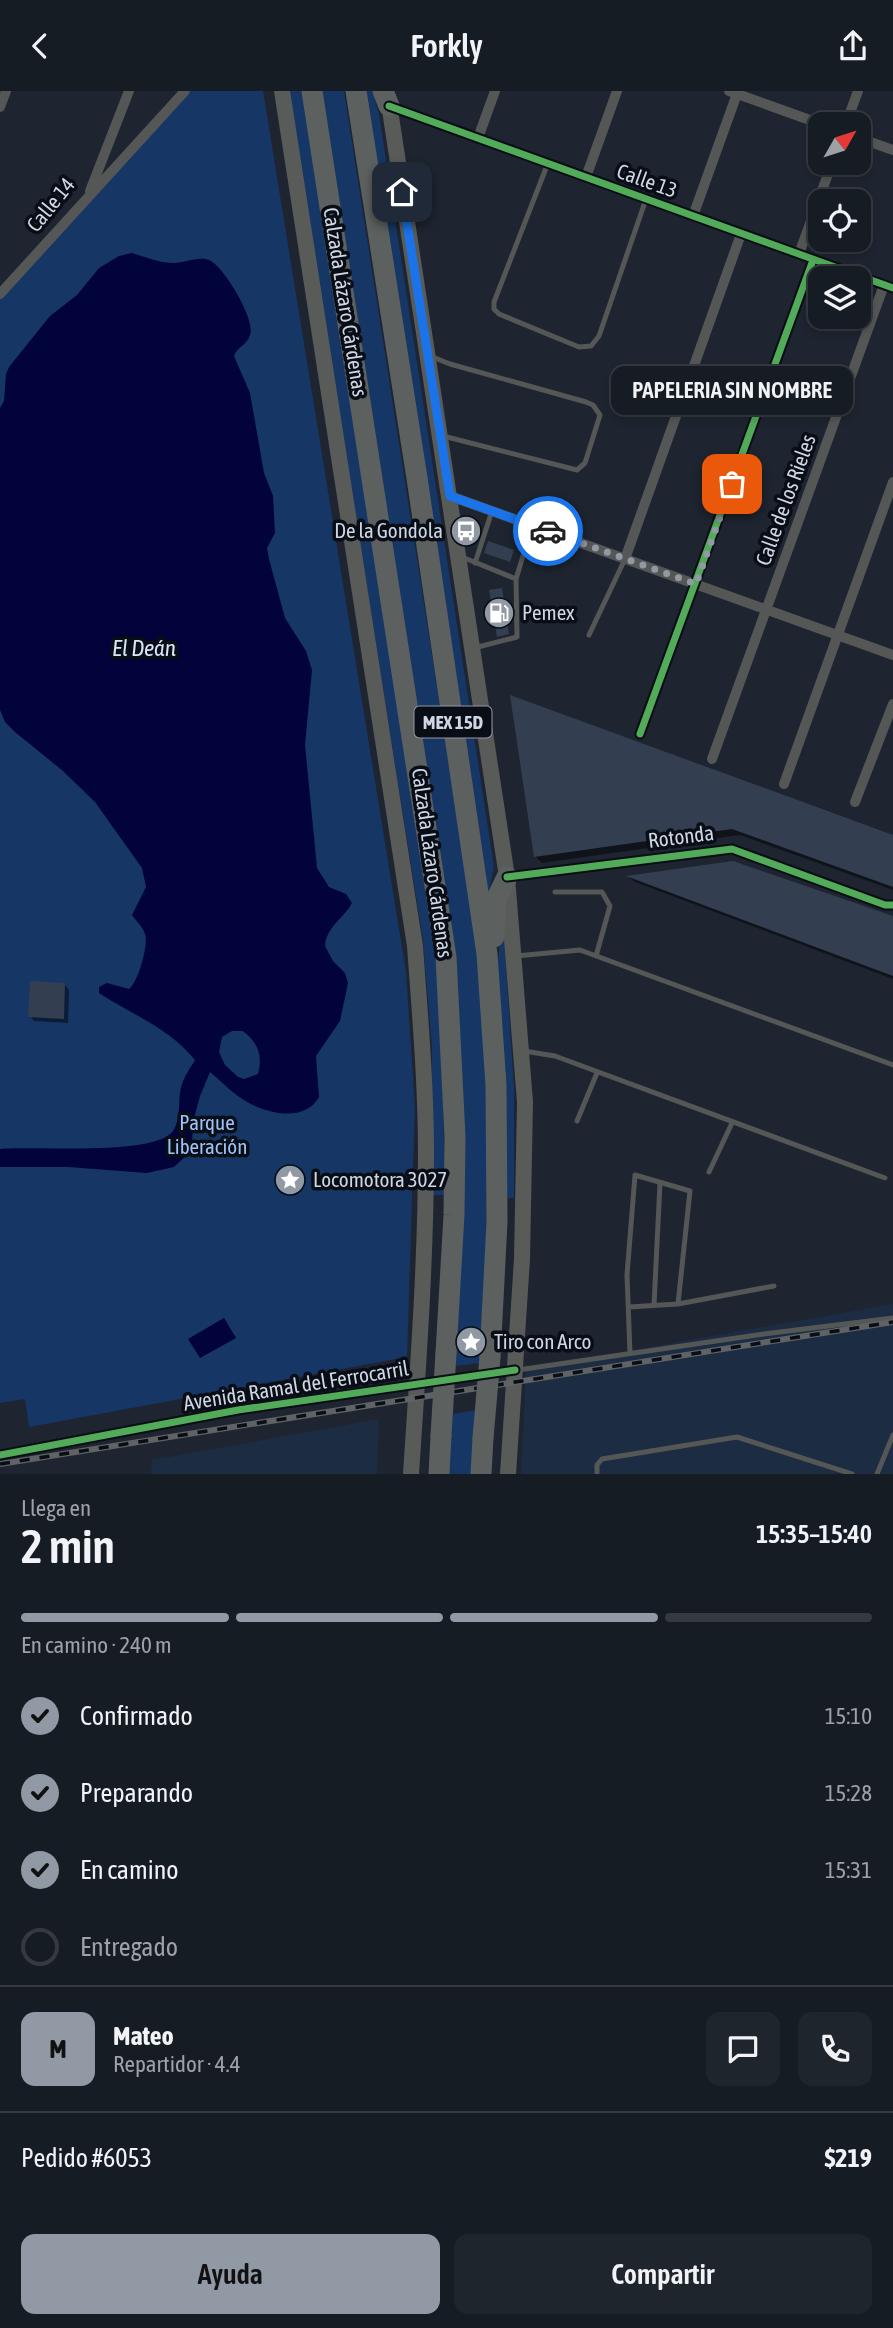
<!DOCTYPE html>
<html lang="es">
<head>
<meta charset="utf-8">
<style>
  :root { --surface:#161c24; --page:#1f252c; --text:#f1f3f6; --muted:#9ea1a6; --line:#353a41; --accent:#9199a5 }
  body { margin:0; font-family:"Asap Condensed",sans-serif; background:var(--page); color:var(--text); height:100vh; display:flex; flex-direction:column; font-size:26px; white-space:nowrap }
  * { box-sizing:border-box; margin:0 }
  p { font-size:23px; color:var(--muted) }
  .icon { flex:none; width:38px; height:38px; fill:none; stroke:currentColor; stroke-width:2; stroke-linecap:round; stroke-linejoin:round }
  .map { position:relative; height:1383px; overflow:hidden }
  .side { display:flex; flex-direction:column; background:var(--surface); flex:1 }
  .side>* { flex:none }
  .needle { width:46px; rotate:51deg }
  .tools { position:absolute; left:808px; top:21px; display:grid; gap:14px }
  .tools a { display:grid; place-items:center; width:63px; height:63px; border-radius:14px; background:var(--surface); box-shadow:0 4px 10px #0003,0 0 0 2px var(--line); font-size:35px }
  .pin { position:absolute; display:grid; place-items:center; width:60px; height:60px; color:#fff; margin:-30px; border-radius:14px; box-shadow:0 4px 10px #0006 }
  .courier { position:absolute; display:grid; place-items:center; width:70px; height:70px; margin:-35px; border:5px solid #1a73e8; border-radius:50%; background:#fff; color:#222; box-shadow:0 2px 9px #0007 }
  .bubble { position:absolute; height:49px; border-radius:14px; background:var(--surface); box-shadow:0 4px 10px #0003,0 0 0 2px var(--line); font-size:23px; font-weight:600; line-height:49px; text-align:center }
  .summary em { font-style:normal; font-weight:600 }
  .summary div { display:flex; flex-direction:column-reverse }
  .summary { display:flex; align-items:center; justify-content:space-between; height:119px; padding:0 21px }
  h1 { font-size:46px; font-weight:600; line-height:52px }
  .bar { display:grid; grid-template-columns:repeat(4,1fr); gap:10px 7px; align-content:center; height:84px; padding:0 21px }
  .bar i { height:9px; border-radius:5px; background:var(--line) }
  .bar .active { background:var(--accent) }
  .bar p { grid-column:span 4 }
  .line { display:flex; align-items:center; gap:18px; padding:0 21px; border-top:2px solid var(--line) }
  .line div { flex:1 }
  .round { display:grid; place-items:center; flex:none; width:74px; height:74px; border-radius:14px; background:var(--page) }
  ol { padding:0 21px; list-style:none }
  li { display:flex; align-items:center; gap:21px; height:77px }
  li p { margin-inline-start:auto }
  li .icon { padding:7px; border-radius:50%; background:var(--accent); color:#111; stroke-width:4 }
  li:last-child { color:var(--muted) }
  li i { width:38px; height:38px; border:4px solid var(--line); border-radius:50% }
  .action { display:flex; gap:14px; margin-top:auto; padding:14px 21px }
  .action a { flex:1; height:80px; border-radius:14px; background:var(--accent); color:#111; font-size:28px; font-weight:600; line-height:80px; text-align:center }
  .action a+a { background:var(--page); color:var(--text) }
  header { display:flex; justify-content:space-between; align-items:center; height:91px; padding:0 21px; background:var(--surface); font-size:32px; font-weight:600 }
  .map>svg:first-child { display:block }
  .built { fill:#1c2c42 }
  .green { fill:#163666 }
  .water { fill:#03033b; fill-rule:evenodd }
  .shadow { fill:#0007 }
  .building { fill:#333f51 }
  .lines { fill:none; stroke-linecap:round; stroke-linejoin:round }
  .service { stroke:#545756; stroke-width:5 }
  .minor { stroke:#545756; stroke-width:10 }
  .secondary { stroke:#595b59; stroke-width:16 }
  .motorway { stroke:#5c605e; stroke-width:21 }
  .rail-casing { stroke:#606365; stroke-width:6 }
  .rail { stroke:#080d16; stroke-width:3.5; stroke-dasharray:10; stroke-linecap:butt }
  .motorway-bridge { stroke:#5c605e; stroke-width:21 }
  .cycleway-casing { stroke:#080d16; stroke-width:11 }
  .cycleway { stroke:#51ab58; stroke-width:7 }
  .done { stroke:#9199a5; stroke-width:7; stroke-dasharray:0 12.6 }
  .route { stroke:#1a73e8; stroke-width:9 }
  .labels { text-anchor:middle; stroke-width:7; stroke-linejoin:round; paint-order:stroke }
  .shield { fill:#080d16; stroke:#939aa6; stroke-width:2 }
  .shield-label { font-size:19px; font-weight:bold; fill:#cfd7e4 }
  .street-label { font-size:21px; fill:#cfd7e4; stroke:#080d16 }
  .poi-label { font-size:21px; fill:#cfd7e4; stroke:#080d16; text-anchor:start }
  .park-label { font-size:21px; fill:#9dc3fb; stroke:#080d16 }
  .water-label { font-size:23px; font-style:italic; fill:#d8e6f9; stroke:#080d16 }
</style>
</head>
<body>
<header><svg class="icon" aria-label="back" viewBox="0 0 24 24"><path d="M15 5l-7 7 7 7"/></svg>Forkly<svg class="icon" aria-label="share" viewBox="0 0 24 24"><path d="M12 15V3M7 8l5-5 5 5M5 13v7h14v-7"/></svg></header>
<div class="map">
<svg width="893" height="1383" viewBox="0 0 893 1383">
  <rect width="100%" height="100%" fill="#1e2530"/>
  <path class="built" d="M893 1213V1383H521L526 1278Z
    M379 1328 377 1383H151L152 1369Z"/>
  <path class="green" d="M189 0H263L406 881 415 1016 407 1266 29 1336 25 1308 0 1312V206Z
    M288 0H302L435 847 442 956 445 1104H432V957L423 849Z
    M319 0H344L475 840 486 957 490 1076 480 1272 455 1275 464 1076Z
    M361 0H372L379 23 494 776 486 814Z
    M502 817 514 997V1107H504L496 901Z
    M478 1319 474 1383H449L453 1323Z"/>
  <path class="water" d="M132 162C145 166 160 172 174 172 185 172 201 164 211 170 225 178 256 229 250 244 247 254 237 256 234 265L250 302 264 382 273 405 275 442 267 457 269 468 285 527 306 560 312 579 305 654 317 777 329 796 346 803 352 812C344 827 326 836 325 855L333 870 345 882 348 892 340 930 316 965 319 1006C305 1031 270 1023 249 1012 235 1005 222 991 210 981L200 1005 193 1031 192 1052 188 1063 174 1076 147 1082 68 1076H0V1058C32 1055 156 1065 173 1040 182 1027 177 1007 182 993 185 984 191 976 195 969 169 937 133 924 99 902V896L107 892 129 898C138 892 149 853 145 843 143 836 136 830 132 824L146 796 142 777 95 711 63 680 15 641 5 631 0 619V317L4 310 6 283 9 276 50 225 77 204 99 177 119 165ZM232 940H243C258 952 263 964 258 983L244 988 238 986 225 974 219 961 222 946Z
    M224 1227 236 1247 200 1267 188 1248Z"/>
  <path class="shadow" d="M513 607 893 746V799L740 744 542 772 536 766Z
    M733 772 893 827V888L635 791 630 787Z
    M65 894 69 899 68 932 34 930 30 925Z"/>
  <path class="building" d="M488 450 514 459 510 471 484 462Z
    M502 497 509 543 497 546 489 499Z
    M510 604 893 744V796L732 738 534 766Z
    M733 770 893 825V885L626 785Z
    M30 890 65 892 64 928 28 926Z"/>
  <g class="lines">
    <path class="service" d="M548 72 494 211V218L499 223 579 256 591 255 599 245 646 108
      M430 265 450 273 586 311 593 314 600 324 585 372 577 379 443 345
      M462 466 516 488 532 435
      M475 472 492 420
      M589 544 625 468
      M474 557 517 546 516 488
      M555 801H602L610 815 596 865
      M516 865 580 859 893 974
      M524 960 555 965 885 1087
      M577 1030 597 982
      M709 1081 732 1032
      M678 1213 774 1195
      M654 1214 660 1092
      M629 1216 678 1213 690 1100 635 1084 627 1184 630 1262
      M518 1279 764 1243 893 1227
      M597 1383V1374L602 1368 737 1346 852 1383
      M877 1383 893 1344"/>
    <path class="minor" d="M729 0 821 33
      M389 15 893 197
      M0 16 6 0
      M846 33 858 0
      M478 47 495 0
      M859 47 893 59
      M586 86 617 0
      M90 100 129 0
      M693 125 738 0
      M799 163 832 72
      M0 203 185 0
      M450 405 893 564
      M625 468 741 143
      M640 643 813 169
      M712 668 884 194
      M784 693 893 391
      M855 711 893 613
      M507 786 732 758 885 814H893
      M0 1364 238 1319 515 1279"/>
    <path class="secondary" d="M282 0 415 855C420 924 426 993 426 1063 426 1169 418 1277 411 1383
      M388 6 507 786 525 1011 522 1168 508 1383"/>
    <path class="motorway" d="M312 0 446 866 455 1046 454 1124 446 1262
      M356 0 417 387 487 863 496 994 497 1131 490 1266
      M383 0 389 15
      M494 846 496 809 507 786
      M439 1383 441 1345
      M481 1383 483 1347"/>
    <g class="rail-casing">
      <path id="rail" d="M0 1373 893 1231"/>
    </g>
    <use href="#rail" class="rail"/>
    <path class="motorway-bridge" d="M441 1345 446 1262
      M483 1347 490 1266"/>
    <g class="cycleway-casing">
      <path id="cycleway" d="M389 15 893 197
        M640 643 813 169
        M507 786 732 758 885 814H893
        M0 1364 238 1319 515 1279"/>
    </g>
    <use href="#cycleway" class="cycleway"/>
  </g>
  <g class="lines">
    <path class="done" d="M548 440 696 493 732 393"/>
    <path class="route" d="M402 101 450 405 548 440"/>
  </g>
  <defs>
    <g id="bus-disc" transform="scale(1.575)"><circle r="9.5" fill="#9199a5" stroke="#080d16"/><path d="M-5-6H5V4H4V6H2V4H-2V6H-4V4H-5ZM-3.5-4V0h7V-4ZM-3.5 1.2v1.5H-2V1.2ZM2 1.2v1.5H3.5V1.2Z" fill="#fff"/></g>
    <g id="fuel-disc" transform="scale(1.575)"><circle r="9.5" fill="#9199a5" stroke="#080d16"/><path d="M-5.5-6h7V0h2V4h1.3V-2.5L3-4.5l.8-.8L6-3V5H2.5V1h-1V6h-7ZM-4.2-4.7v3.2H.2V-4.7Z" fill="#fff"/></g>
    <g id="sight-disc" transform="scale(1.575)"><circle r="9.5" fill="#9199a5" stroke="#080d16"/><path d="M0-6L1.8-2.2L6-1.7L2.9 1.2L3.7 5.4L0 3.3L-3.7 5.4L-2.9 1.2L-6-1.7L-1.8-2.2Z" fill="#fff"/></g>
  </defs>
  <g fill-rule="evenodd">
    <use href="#bus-disc" x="466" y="440"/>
    <use href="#fuel-disc" x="499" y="522"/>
    <use href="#sight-disc" x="290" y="1089"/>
    <use href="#sight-disc" x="471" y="1251"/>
  </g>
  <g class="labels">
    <rect class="shield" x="414.5" y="615.5" width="77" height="31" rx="5"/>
    <g class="shield-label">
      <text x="453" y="638">MEX 15D</text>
    </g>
    <g class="street-label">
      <text transform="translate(647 90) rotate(20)" y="7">Calle 13</text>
      <text transform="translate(51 114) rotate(-51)" y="7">Calle 14</text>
      <text transform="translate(345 211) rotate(81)" y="7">Calzada Lázaro Cárdenas</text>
      <text transform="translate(786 409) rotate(-70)" y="7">Calle de los Rieles</text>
      <text transform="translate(681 746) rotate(-7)" y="7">Rotonda</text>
      <text transform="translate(432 772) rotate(82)" y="7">Calzada Lázaro Cárdenas</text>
      <text transform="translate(296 1295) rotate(-9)" y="7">Avenida Ramal del Ferrocarril</text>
    </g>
    <g class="poi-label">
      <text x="443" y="447" text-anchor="end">De la Gondola</text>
      <text x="522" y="529">Pemex</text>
      <text x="313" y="1096">Locomotora 3027</text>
      <text x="494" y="1258">Tiro con Arco</text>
    </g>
    <g class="park-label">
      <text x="207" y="1039">Parque<tspan x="207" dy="24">Liberación</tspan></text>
    </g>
    <g class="water-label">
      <text x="144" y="565">El Deán</text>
    </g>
  </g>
</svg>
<div class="tools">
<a><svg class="needle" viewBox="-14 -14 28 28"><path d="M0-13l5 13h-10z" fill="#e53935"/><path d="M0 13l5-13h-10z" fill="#9ea1a6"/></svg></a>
<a><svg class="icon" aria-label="locate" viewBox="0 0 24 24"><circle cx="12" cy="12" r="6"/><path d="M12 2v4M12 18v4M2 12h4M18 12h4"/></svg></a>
<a><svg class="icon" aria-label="layers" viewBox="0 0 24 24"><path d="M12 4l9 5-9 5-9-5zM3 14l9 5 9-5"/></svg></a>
</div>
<div class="pin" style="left:732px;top:393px;background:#ea580c"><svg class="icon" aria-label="bag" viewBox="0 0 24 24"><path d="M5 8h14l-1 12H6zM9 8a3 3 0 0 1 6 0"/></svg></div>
<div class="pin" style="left:402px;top:101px;background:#1f2937"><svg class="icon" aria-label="home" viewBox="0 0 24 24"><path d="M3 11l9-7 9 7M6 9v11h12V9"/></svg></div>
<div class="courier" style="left:548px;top:440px"><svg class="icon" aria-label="car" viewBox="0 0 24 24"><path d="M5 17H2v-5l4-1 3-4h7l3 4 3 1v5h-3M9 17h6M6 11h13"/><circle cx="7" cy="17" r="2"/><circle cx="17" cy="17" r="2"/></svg></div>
<div class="bubble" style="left:611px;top:275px;width:242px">PAPELERIA SIN NOMBRE</div>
</div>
<section class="side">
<div class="summary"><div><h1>2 min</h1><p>Llega en</p></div><em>15:35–15:40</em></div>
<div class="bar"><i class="active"></i><i class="active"></i><i class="active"></i><i></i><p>En camino · 240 m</p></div>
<ol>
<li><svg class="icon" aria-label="check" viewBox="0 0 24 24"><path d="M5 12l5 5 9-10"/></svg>Confirmado<p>15:10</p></li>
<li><svg class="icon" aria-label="check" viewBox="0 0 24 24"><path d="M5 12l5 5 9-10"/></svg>Preparando<p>15:28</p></li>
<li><svg class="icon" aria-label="check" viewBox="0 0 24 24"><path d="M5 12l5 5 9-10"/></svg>En camino<p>15:31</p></li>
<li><i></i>Entregado</li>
</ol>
<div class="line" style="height:126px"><b class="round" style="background:var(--accent);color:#111">M</b><div><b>Mateo</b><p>Repartidor · 4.4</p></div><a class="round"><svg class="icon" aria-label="chat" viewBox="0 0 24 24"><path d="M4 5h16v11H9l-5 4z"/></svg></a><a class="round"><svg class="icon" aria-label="phone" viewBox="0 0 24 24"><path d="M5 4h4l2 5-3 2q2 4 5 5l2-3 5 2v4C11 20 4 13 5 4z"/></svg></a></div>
<div class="line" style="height:91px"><div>Pedido #6053</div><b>$219</b></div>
<div class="action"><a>Ayuda</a><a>Compartir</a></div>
</section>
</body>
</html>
